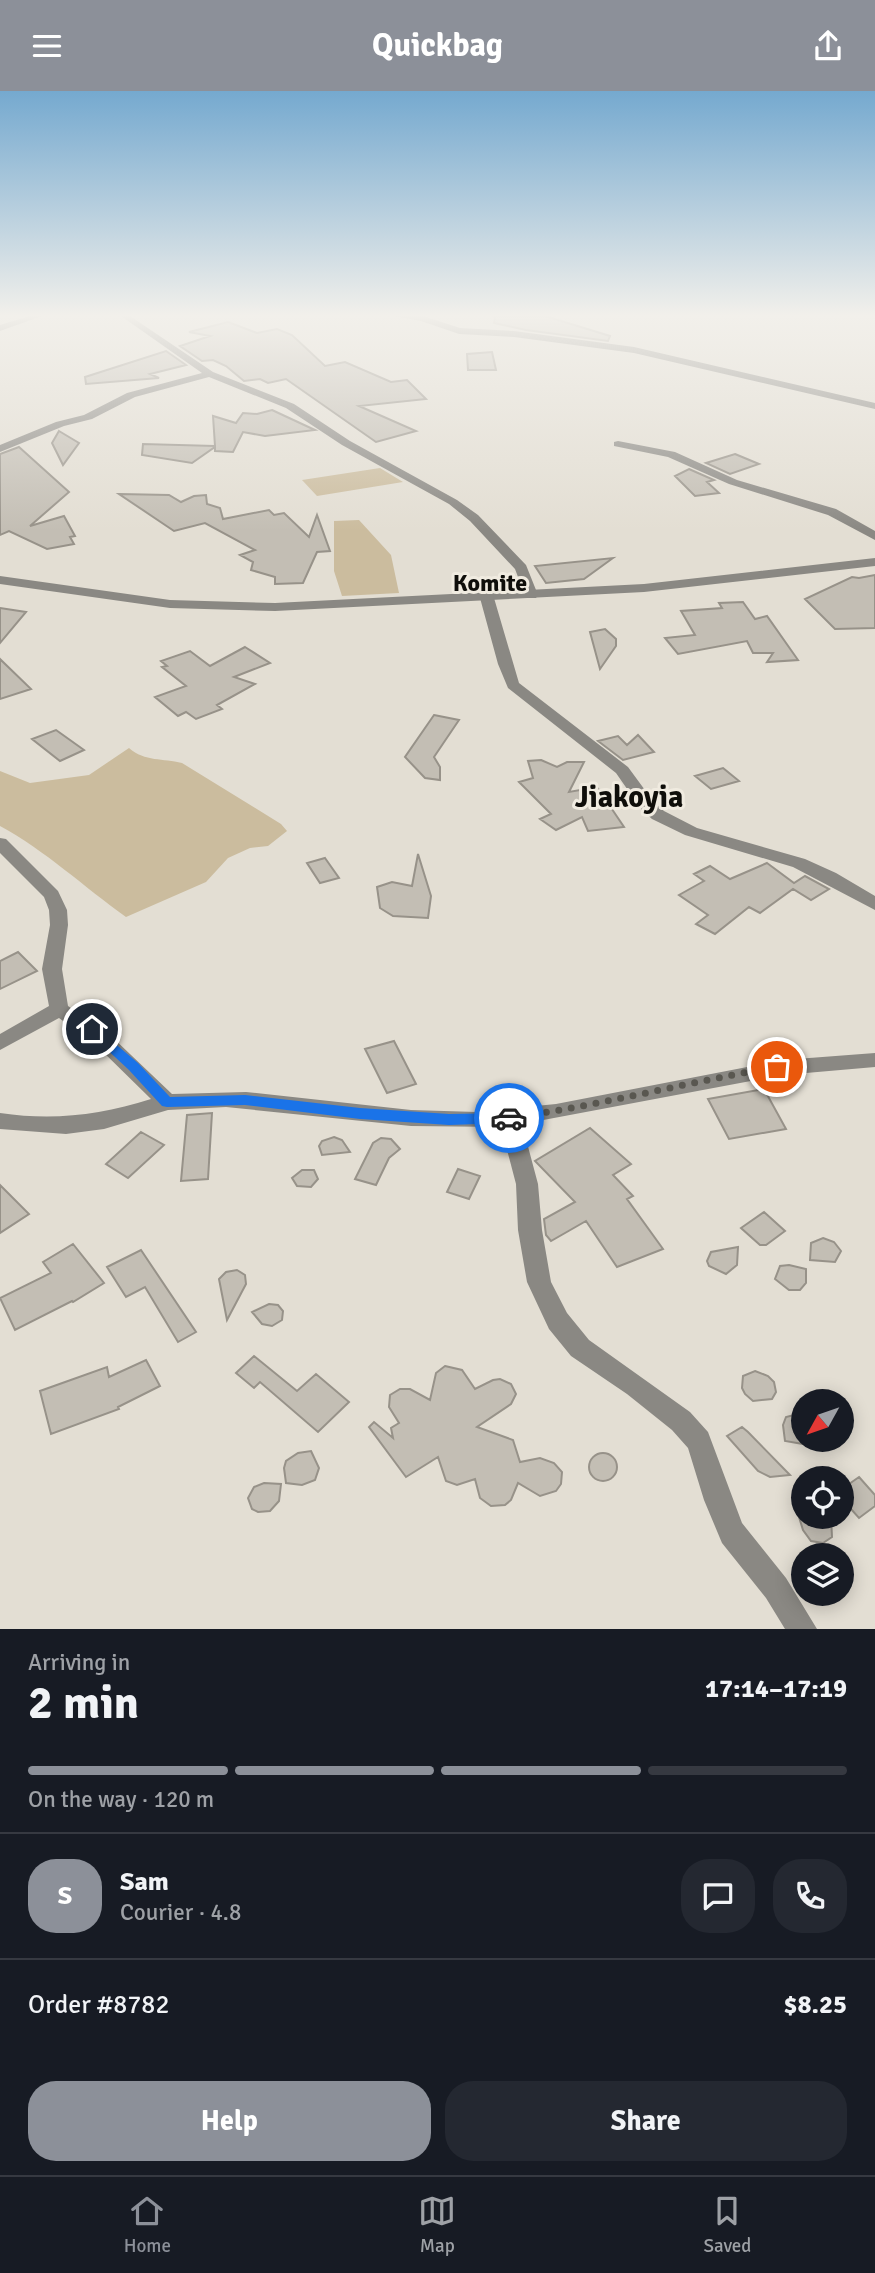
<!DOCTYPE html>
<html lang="en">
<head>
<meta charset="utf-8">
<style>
  :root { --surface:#171b24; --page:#242831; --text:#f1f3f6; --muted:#9ea1a6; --line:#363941; --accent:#8c9099 }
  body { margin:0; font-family:Signika,sans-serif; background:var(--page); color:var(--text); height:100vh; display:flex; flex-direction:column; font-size:26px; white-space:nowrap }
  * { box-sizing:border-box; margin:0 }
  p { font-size:23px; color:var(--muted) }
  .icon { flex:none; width:38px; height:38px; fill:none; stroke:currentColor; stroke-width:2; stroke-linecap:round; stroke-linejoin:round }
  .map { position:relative; height:1538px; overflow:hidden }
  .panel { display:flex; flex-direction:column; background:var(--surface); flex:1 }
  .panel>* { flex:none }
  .needle { width:46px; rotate:230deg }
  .tools { position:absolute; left:791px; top:1298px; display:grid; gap:14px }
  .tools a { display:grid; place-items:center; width:63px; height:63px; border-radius:50%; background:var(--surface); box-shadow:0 4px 18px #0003; font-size:35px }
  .pin { position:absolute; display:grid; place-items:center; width:60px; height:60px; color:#fff; margin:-30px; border:4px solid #fff; border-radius:50%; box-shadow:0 2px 7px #0007 }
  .courier { position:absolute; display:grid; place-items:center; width:70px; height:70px; margin:-35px; border:5px solid #1a73e8; border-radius:50%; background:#fff; color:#222; box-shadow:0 2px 9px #0007 }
  .headline em { font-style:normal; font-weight:700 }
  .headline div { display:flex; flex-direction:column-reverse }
  .headline { display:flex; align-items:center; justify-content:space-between; height:119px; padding:0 28px }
  h1 { font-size:46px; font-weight:700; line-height:52px }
  .bar { display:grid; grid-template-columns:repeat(4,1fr); gap:10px 7px; align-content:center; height:84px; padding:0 28px }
  .bar i { height:9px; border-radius:5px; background:var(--line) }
  .bar .on { background:var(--accent) }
  .bar p { grid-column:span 4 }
  .line { display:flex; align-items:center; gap:18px; padding:0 28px; border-top:2px solid var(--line) }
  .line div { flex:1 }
  .round { display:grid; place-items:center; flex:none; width:74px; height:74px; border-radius:28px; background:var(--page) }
  .button { display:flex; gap:14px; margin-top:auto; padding:14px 28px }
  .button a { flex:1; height:80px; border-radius:28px; background:var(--accent); color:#fff; font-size:28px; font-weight:700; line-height:80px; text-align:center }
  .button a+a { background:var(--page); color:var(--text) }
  header { display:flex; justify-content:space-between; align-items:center; height:91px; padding:0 28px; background:var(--accent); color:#fff; font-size:32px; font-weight:700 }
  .menu { display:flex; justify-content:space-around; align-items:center; height:98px; border-top:2px solid var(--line); background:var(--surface); font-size:19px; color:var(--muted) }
  .menu a { display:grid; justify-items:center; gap:4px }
  .menu .on { color:var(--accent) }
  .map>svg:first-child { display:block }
  .green { fill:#cbbc9e }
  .building { fill:#c3beb4; stroke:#979289; stroke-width:2 }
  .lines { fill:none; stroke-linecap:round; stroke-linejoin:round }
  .minor { fill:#8a8883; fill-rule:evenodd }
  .tertiary { fill:#8a8883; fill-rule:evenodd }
  .route { fill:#1a73e8 }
  .done { stroke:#595750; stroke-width:7; stroke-dasharray:0 12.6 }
  .labels { text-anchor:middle; stroke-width:6; stroke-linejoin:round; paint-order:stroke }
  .far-quarter-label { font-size:24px; font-weight:bold; fill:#0f0e0a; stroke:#f0ebe0 }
  .quarter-label { font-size:30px; font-weight:bold; fill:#0f0e0a; stroke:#f0ebe0 }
</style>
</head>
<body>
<header><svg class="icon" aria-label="menu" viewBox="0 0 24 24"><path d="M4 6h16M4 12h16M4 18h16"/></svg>Quickbag<svg class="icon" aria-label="share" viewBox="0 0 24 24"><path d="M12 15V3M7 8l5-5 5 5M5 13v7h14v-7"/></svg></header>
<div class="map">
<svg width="875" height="1538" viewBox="0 0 875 1538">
  <rect width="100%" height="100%" fill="#e3ded3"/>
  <path class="green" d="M380 377 403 391 317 405 302 389Z
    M359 429 391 464 399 502 342 505 334 480V430Z
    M129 657C145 671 163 667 182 672L281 733 287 740 268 755 250 757 228 767 206 791 126 826C84 796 46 760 0 735V680L30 692 89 684Z"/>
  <path class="building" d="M495 225H545L610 245 608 250 526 239 494 232Z
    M228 231 257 242 277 238 292 244 325 275 345 271 391 291 407 289 426 308 359 315 416 340 376 351 286 288 268 292 260 288 244 290 226 275 213 269 202 270 180 255 210 245 189 241Z
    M166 260 186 274 150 283 159 287 86 293 85 286Z
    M492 261 496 279H468L467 263Z
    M272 319 315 339 265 345 243 341 233 361 215 360V356L192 372 142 364 143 353 215 355 213 325 236 332 243 322 257 323Z
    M59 340 79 352 63 374 52 352Z
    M19 356 69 401 30 435 64 425 75 445 70 446 74 453 47 458 9 440 0 444V363Z
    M735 363 759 373 730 383 706 372Z
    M689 378 714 389 707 391 719 402 695 405 675 385Z
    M119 403 169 404 181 411 194 405 206 404 207 413 220 417 223 428 269 419 274 424 284 422 309 446 317 424 330 460 317 461 303 492 275 493V486L251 479 253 471 240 464 255 459 205 432 174 440Z
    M613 467 584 488 546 492 535 475Z
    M875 484V537L835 538 805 508 852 486 859 487Z
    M743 511 755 528 767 525 798 569 767 571 773 562H753L747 550 678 563 665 547 695 544 681 520 722 517 719 512Z
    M0 517 26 521 0 552Z
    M605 538 616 548V555L600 578 590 541Z
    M245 556 270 572 234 586 255 593 217 614 222 618 196 628 186 621 178 625 155 606 186 595 162 576 167 575 161 570 190 560 210 575Z
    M0 568 31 598 0 608Z
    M434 624 459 629 434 666 440 676V689L425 687 405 666Z
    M56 639 84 659 60 670 32 648Z
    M638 644 654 661 623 669 598 650 618 645 627 654Z
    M541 669 557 676 567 671H584L569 701 597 696 624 736 588 740 582 726 556 739 540 728 551 723 519 691 533 687 528 670Z
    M723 677 739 690 711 698 695 685Z
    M418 763 431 805 428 827 393 825 380 817 377 796 392 791 412 795Z
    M325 767 339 787 320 792 307 772Z
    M767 772 794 792 805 785 829 798 811 809 793 798 760 822 749 816 715 843 696 833 708 824 679 804 704 790 694 783 710 775 730 788Z
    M18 861 37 880 0 898V870Z
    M394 950 416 993 387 1002 365 958Z
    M764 998 786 1038 729 1048 708 1008Z
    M212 1022 208 1088 181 1090 187 1024Z
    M590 1037 631 1073 613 1084 633 1105 627 1108 663 1158 617 1176 586 1130 551 1150 546 1144 544 1128 575 1111 535 1070Z
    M141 1041 164 1054 128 1087 106 1073Z
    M334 1046 342 1049 350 1061 322 1064 319 1055 322 1050Z
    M381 1047 391 1048 400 1058 389 1067 376 1094 355 1088 373 1052Z
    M458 1078 480 1085 469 1108 447 1101Z
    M302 1079H314L318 1088 311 1096 297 1095 292 1087Z
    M0 1094 29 1123 0 1142Z
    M764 1121 785 1140 766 1154H760L741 1137Z
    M823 1147 834 1151 841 1160 835 1171 810 1169 811 1152Z
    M73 1153 104 1192 73 1211 72 1210 15 1239 0 1207 51 1182 43 1171Z
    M738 1156 737 1174 726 1183 709 1175 707 1170 711 1161Z
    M141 1159 196 1241 178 1251 145 1196 126 1206 107 1176Z
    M789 1174 806 1178V1192L800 1199H789L775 1188 780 1175Z
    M237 1179 245 1184 246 1193 227 1229 219 1188 226 1181Z
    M269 1213 278 1214 283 1220 282 1229 272 1235 262 1233 252 1221Z
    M254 1265 297 1300 316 1283 349 1311 318 1341 260 1291 254 1297 236 1282Z
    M146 1269 160 1295 118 1316 119 1318 51 1343 40 1300 107 1276 109 1286Z
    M445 1275 462 1279 475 1298 493 1289 500 1288 511 1293 516 1303 511 1313 477 1336 513 1349 520 1371 540 1367 554 1372 562 1381 561 1393 556 1400 540 1405 518 1392 511 1409 505 1414 491 1415 480 1407 475 1388 457 1394 446 1390 438 1366 406 1386 369 1336 374 1331 393 1347 391 1337 399 1332 389 1316 390 1304 400 1298H410L430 1309 436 1282Z
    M755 1280 768 1285 774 1291 776 1301 772 1308 753 1310 745 1303 742 1297 743 1285Z
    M794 1324H803V1353L785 1350 783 1334 786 1326Z
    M742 1336 748 1341 790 1384 770 1386 758 1380 727 1345Z
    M311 1360 319 1377 315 1389 302 1394 286 1392 284 1377 286 1370 298 1362Z
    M589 1376a14 14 0 1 1 28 0a14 14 0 1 1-28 0Z
    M859 1386 875 1404V1415L859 1427 842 1408V1398Z
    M264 1392 281 1393 279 1410 270 1420 258 1421 252 1418 248 1407 254 1396Z
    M799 1426H831L832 1446 823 1452 811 1450 803 1439Z"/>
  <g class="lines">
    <path class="minor" d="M30 225H42L0 240V234Z
      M121 225H130L213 281 294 313 350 350 457 409 478 424 526 474 538 504 536 507H526L515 478 470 430 449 413 342 354 286 317 209 286 135 306 92 328 64 335 0 361V354L56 331 84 324 127 302 202 282Z
      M394 225H423L460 237 514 240 634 256 875 312V318L634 262 514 246 459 243 421 230Z
      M618 350 675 361 737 389 836 418 875 440V449L828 424 729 393 668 366 614 355V351Z
      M487 503 494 507 519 592 628 676 653 710 664 720 697 737 805 768 836 782 875 805V819L793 776 685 744 652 728 641 718 616 682 508 597 498 573 480 507Z
      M0 747 6 748 58 800 67 819 68 834 62 878 68 915 110 944 172 1003 246 1001 411 1019 477 1021 556 1013 783 969 875 962V976L783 984 522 1033 538 1093 542 1139 551 1191 567 1222 589 1249 690 1321 708 1341 742 1432 786 1487 817 1538H785L766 1507 722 1452 704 1409 688 1357 672 1339 627 1303 571 1265 549 1238 527 1191 518 1139 516 1093 501 1036 411 1035 226 1016 168 1019 104 1038 66 1043 0 1038V1022C54 1030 100 1024 151 1008L96 954 59 927 0 959V943L49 915 42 878 50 834 49 819 44 806 0 762Z"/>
    <path class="tertiary" d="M875 467V475L644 501 275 520 170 517 0 493V485L170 509 275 512 644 493Z"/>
  </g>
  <linearGradient id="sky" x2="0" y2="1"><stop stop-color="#75a9cf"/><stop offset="0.51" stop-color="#f2f0eb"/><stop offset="1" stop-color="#f2f0eb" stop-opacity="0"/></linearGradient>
  <rect width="875" height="440" fill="url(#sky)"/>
  <path class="route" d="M92 933 138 972 170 1006 245 1004 360 1017 449 1023 509 1022 516 1027 509 1032 449 1034 360 1028 245 1014 167 1016 162 1015 129 979 88 941 86 938Z"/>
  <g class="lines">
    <path class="done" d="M509 1027C599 1015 687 991 777 976"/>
  </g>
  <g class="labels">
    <g class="far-quarter-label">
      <text x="490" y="500">Komite</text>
    </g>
    <g class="quarter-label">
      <text x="629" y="716">Jiakoyia</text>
    </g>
  </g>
</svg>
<div class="tools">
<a><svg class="needle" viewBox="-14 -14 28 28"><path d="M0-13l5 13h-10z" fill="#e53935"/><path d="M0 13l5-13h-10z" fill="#9ea1a6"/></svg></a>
<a><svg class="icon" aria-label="locate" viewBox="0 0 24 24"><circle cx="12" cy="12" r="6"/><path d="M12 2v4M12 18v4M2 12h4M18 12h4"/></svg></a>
<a><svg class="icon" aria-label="layers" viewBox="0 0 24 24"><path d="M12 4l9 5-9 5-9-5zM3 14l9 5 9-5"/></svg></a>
</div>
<div class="pin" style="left:777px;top:976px;background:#ea580c"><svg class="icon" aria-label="bag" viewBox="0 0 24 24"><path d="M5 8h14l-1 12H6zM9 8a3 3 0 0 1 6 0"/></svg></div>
<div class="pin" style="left:92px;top:938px;background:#1f2937"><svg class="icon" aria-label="home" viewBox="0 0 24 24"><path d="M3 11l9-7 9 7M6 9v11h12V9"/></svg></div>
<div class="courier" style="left:509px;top:1027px"><svg class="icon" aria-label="car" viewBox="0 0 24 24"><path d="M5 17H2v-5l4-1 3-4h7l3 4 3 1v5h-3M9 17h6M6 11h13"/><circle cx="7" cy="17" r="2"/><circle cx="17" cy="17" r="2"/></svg></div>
</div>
<section class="panel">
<div class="headline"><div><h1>2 min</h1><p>Arriving in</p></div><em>17:14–17:19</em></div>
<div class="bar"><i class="on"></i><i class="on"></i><i class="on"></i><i></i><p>On the way · 120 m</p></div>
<div class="line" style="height:126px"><b class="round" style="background:var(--accent);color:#fff">S</b><div><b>Sam</b><p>Courier · 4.8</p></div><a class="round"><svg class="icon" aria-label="chat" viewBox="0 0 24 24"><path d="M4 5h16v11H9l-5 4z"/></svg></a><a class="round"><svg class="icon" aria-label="phone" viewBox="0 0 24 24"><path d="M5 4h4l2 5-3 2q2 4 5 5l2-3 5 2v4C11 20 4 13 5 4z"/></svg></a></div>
<div class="line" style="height:91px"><div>Order #8782</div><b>$8.25</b></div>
<div class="button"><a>Help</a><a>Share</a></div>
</section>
<nav class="menu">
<a class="on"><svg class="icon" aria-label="home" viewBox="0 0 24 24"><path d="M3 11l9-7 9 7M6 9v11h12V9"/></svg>Home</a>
<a><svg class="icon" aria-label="map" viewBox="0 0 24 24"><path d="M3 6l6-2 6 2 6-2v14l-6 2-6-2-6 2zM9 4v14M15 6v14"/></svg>Map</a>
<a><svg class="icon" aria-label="saved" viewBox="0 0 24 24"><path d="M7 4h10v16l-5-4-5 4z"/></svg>Saved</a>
</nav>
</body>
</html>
